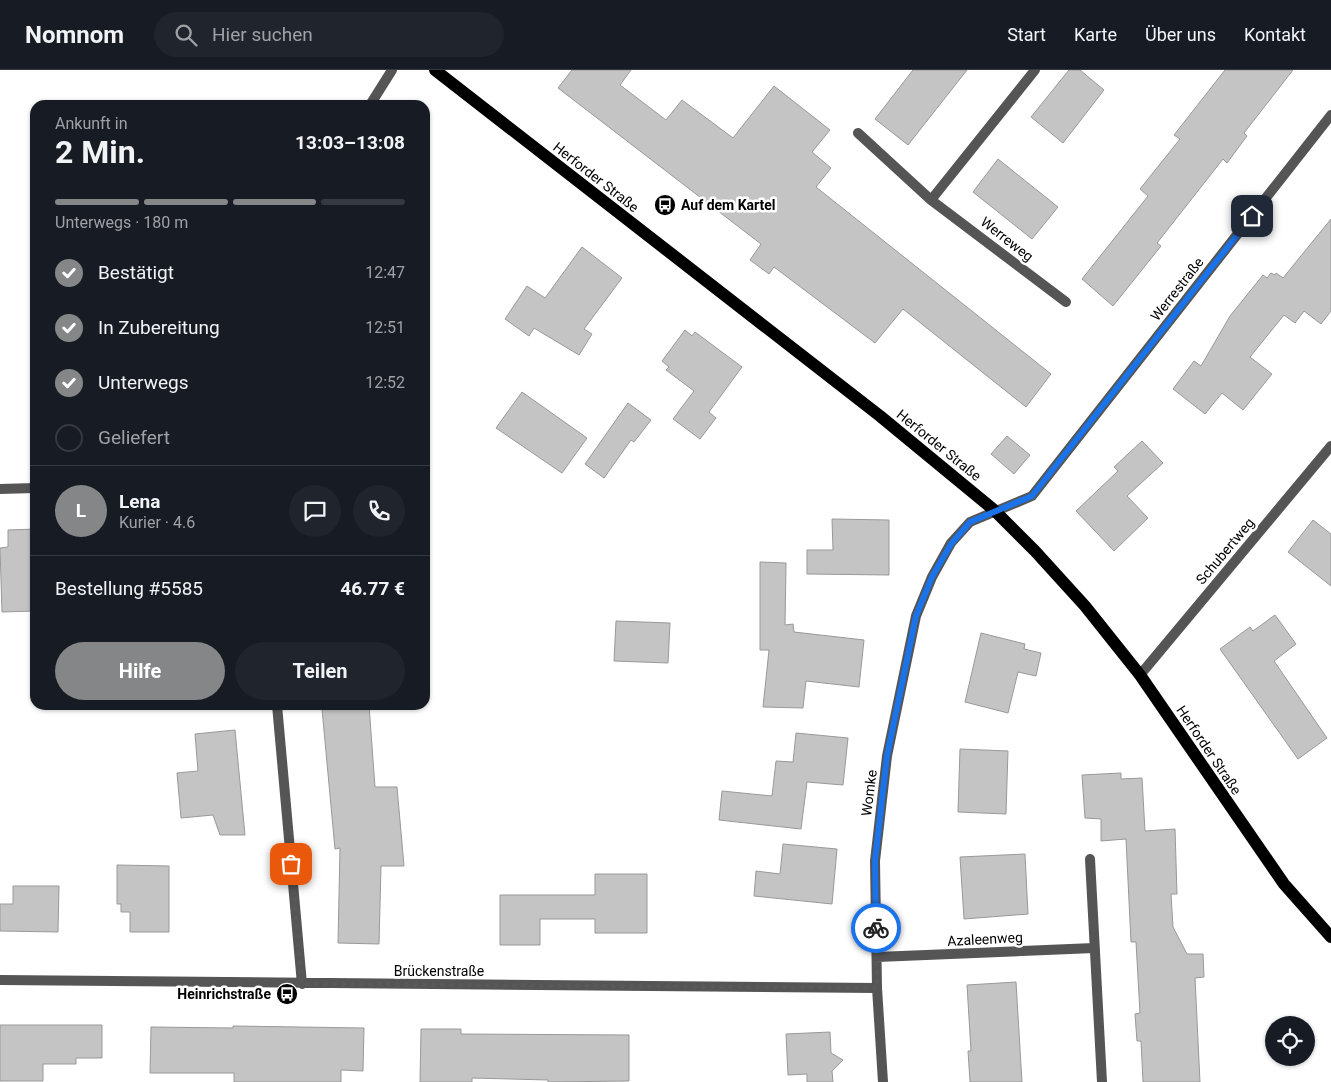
<!DOCTYPE html>
<html lang="de">
<head>
<meta charset="utf-8">
<style>
  :root { --surface:#171b24; --page:#20242c; --text:#f1f3f6; --muted:#9ea1a6; --line:#363941; --accent:#858687 }
  body { margin:0; font-family:Roboto,sans-serif; background:var(--page); color:var(--text); height:100vh; display:flex; flex-direction:column; font-size:19px; white-space:nowrap }
  * { box-sizing:border-box; margin:0 }
  p { font-size:16px; color:var(--muted) }
  .icon { flex:none; width:28px; height:28px; fill:none; stroke:currentColor; stroke-width:2; stroke-linecap:round; stroke-linejoin:round }
  .map { position:relative; flex:1; overflow:hidden }
  .panel { position:absolute; left:30px; top:30px; width:400px; height:610px; display:flex; flex-direction:column; background:var(--surface); border-radius:15px; box-shadow:0 1px 4px #0004 }
  .panel>* { flex:none }
  .buttons { position:absolute; left:1265px; top:946px; display:grid; gap:10px }
  .buttons a { display:grid; place-items:center; width:50px; height:50px; border-radius:50%; background:var(--surface); box-shadow:0 1px 4px #0004; font-size:25px }
  .pin { position:absolute; display:grid; place-items:center; width:42px; height:42px; color:#fff; margin:-21px; border-radius:10px; box-shadow:0 2px 8px #0006 }
  .courier { position:absolute; display:grid; place-items:center; width:50px; height:50px; margin:-25px; border:4px solid #1a73e8; border-radius:50%; background:#fff; color:#222; box-shadow:0 1px 6px #0007 }
  .overview em { font-style:normal; font-weight:700 }
  .overview div { display:flex; flex-direction:column-reverse }
  .overview { display:flex; align-items:center; justify-content:space-between; height:85px; padding:0 25px }
  h1 { font-size:32px; font-weight:700; line-height:38px }
  .bar { display:grid; grid-template-columns:repeat(4,1fr); gap:8px 5px; align-content:center; height:60px; padding:0 25px }
  .bar i { height:6px; border-radius:4px; background:var(--line) }
  .bar .on { background:var(--accent) }
  .bar p { grid-column:span 4 }
  .line { display:flex; align-items:center; gap:12px; padding:0 25px; border-top:1px solid var(--line) }
  .line div { flex:1 }
  .round { display:grid; place-items:center; flex:none; width:52px; height:52px; border-radius:26px; background:var(--page) }
  ol { padding:0 25px; list-style:none }
  li { display:flex; align-items:center; gap:15px; height:55px }
  li p { margin-inline-start:auto }
  li .icon { padding:5px; border-radius:50%; background:var(--accent); color:#fff; stroke-width:4 }
  li:last-child { color:var(--muted) }
  li i { width:28px; height:28px; border:2px solid var(--line); border-radius:50% }
  .cta { display:flex; gap:10px; margin-top:auto; padding:10px 25px }
  .cta a { flex:1; height:58px; border-radius:30px; background:var(--accent); color:#fff; font-size:20px; font-weight:700; line-height:58px; text-align:center }
  .cta a+a { background:var(--page); color:var(--text) }
  header { display:flex; align-items:center; gap:30px; box-sizing:border-box; height:70px; padding:0 25px; background:var(--surface); border-bottom:1px solid var(--line) }
  header strong { font-size:24px }
  nav { display:flex; gap:28px; margin-inline-start:auto; font-size:18px }
  .search { width:350px; height:45px; background:var(--page); display:flex; align-items:center; gap:12px; box-sizing:border-box; padding:0 18px; border-radius:28px; color:var(--muted); font-size:19px }
  .map>svg:first-child { display:block }
  .building { fill:#c4c4c4; stroke:#999 }
  .lines { fill:none; stroke-linecap:round; stroke-linejoin:round }
  .minor { stroke:#555; stroke-width:10 }
  .primary { stroke:#000; stroke-width:12 }
  .done { stroke:#595959; stroke-width:5; stroke-dasharray:0 9 }
  .route { stroke:#1a73e8; stroke-width:6 }
  .labels { text-anchor:middle; stroke-width:5; stroke-linejoin:round; paint-order:stroke }
  .street-label { font-size:14px; fill:#000; stroke:#fff }
  .poi-label { font-size:14px; font-weight:bold; fill:#000; stroke:#fff; text-anchor:start }
</style>
</head>
<body>
<header>
<strong>Nomnom</strong>
<div class="search"><svg class="icon" aria-label="search" viewBox="0 0 24 24"><circle cx="10" cy="10" r="6"/><path d="M15 15l6 6"/></svg>Hier suchen</div>
<nav><a>Start</a><a>Karte</a><a>Über uns</a><a>Kontakt</a></nav>
</header>
<div class="map">
<svg width="1331" height="1012" viewBox="0 0 1331 1012">
  <rect width="100%" height="100%" fill="#fff"/>
  <path class="building" d="M572 0H631L620 15 666 50 682 30 733 68 774 16 830 60 812 82 831 98 816 117 1051 304 1026 337 903 239 875 273 774 197 769 204 750 190 761 174 558 18Z
    M913 0H967L908 75 875 49Z
    M1069 0H1080L1104 20 1063 73 1031 47Z
    M1225 0H1293L1244 63 1247 66 1227 93 1223 89 1157 173 1161 176 1113 236 1082 209 1148 126 1140 119 1180 69 1174 65Z
    M998 89 1058 137 1032 169 973 122Z
    M1331 149V241L1321 254 1304 241 1295 253 1284 245 1250 287 1272 304 1243 340 1222 323 1205 344 1173 319 1194 291 1201 296 1230 246 1263 205 1267 208 1271 203 1275 205 1276 203 1283 208Z
    M582 177 622 208 584 259 592 264 579 285 534 258 529 266 505 249 527 216 545 228Z
    M685 260 692 266 695 262 742 297 709 342 716 348 700 369 673 349 694 321 666 300 669 297 662 291Z
    M522 322 587 368 562 403 496 358Z
    M628 333 651 350 634 372 631 370 604 408 585 394Z
    M1007 366 1030 385 1014 404 991 384Z
    M1142 371 1163 393 1127 426 1148 448 1114 481 1076 441 1118 401 1114 397Z
    M832 449 889 450V505L807 504V480H833Z
    M1313 450 1331 464V516L1288 482Z
    M35 459V541L2 542 0 478 8 477V460Z
    M760 492 786 493 785 555 793 554 794 562 864 570 859 617 806 611 803 638 763 637 769 580H760Z
    M1275 545 1296 574 1274 591 1327 668 1298 689 1220 579 1250 557 1253 561Z
    M616 551 670 553 668 593 614 591Z
    M981 563 1025 574 1024 579 1041 583 1036 606 1018 602 1008 643 965 632Z
    M369 635 375 717H397L404 796H381L379 874 338 873 340 778 335 779 322 639Z
    M235 660 245 765H220L213 745 181 748 177 703 198 701 195 664Z
    M796 663 848 668 843 715 807 712 801 759 719 750 722 721 772 726 776 691 793 692Z
    M960 679 1008 681 1006 744 958 742Z
    M1121 703V709L1142 708 1145 761 1175 759 1177 824H1171L1173 857 1187 884H1203L1204 907 1195 908 1200 1012H1143L1141 971H1137L1135 944 1140 943 1136 872H1131L1126 769 1101 771V749L1085 748 1082 705Z
    M783 774 837 779 832 834 754 826 756 801 780 804Z
    M1025 784 1028 844 964 849 960 787Z
    M117 795 169 796V862H130V842H121V834H117Z
    M595 804H647V863H595V849H540V875H500V825H595Z
    M13 816H59L58 862 0 861V834H13Z
    M1016 912 1022 1012H970L968 981H971L967 915Z
    M0 955H102V988H76V994H43V1011H0Z
    M233 956 364 958 363 1001 341 1000V1012H234V1003H150L151 957 233 958Z
    M421 959H461V964L629 965V1011L548 1012V1010L472 1008V1012H420Z
    M830 962 831 983 843 990 832 1001 833 1012H807V1004L788 1005 786 964Z"/>
  <g class="lines">
    <path class="minor" d="M370 35 392 0
      M858 63 931 130 1066 232
      M931 130 1035 0
      M0 419 35 418
      M1140 605 1331 376
      M277 635 302 914
      M1090 789 1102 1012
      M877 887 1094 878
      M0 910 877 918
      M883 1012 877 918 875 791 887 686 916 546 932 507 951 473 970 452 1032 426 1331 45"/>
    <path class="primary" d="M435 0 880 346 994 440 1035 481 1085 536 1140 605 1284 814 1331 867"/>
  </g>
  <g class="lines">
    <path class="done" d="M291 794 302 914 877 918 876 858"/>
    <path class="route" d="M876 858 875 791 887 686 916 546 932 507 951 474 970 452 1032 426 1252 146"/>
  </g>
  <defs>
    <g id="bus-disc" transform="scale(1.125)"><circle r="9.5" fill="#000" stroke="#fff"/><path d="M-5-6H5V4H4V6H2V4H-2V6H-4V4H-5ZM-3.5-4V0h7V-4ZM-3.5 1.2v1.5H-2V1.2ZM2 1.2v1.5H3.5V1.2Z" fill="#fff"/></g>
  </defs>
  <g fill-rule="evenodd">
    <use href="#bus-disc" x="665" y="135"/>
    <use href="#bus-disc" x="287" y="924"/>
  </g>
  <g class="labels">
    <g class="street-label">
      <text transform="translate(596 107) rotate(38)" y="5">Herforder Straße</text>
      <text transform="translate(1007 169) rotate(38)" y="5">Werreweg</text>
      <text transform="translate(1177 219) rotate(-52)" y="5">Werrestraße</text>
      <text transform="translate(939 375) rotate(39)" y="5">Herforder Straße</text>
      <text transform="translate(1225 481) rotate(-50)" y="5">Schubertweg</text>
      <text transform="translate(1209 680) rotate(56)" y="5">Herforder Straße</text>
      <text transform="translate(869 723) rotate(-83)" y="5">Womke</text>
      <text transform="translate(985 869) rotate(-3)" y="5">Azaleenweg</text>
      <text x="439" y="906">Brückenstraße</text>
    </g>
    <g class="poi-label">
      <text x="681" y="140">Auf dem Kartel</text>
      <text x="271" y="929" text-anchor="end">Heinrichstraße</text>
    </g>
  </g>
</svg>
<div class="buttons">
<a><svg class="icon" aria-label="locate" viewBox="0 0 24 24"><circle cx="12" cy="12" r="6"/><path d="M12 2v4M12 18v4M2 12h4M18 12h4"/></svg></a>
</div>
<div class="pin" style="left:291px;top:794px;background:#ea580c"><svg class="icon" aria-label="bag" viewBox="0 0 24 24"><path d="M5 8h14l-1 12H6zM9 8a3 3 0 0 1 6 0"/></svg></div>
<div class="pin" style="left:1252px;top:146px;background:#1f2937"><svg class="icon" aria-label="home" viewBox="0 0 24 24"><path d="M3 11l9-7 9 7M6 9v11h12V9"/></svg></div>
<div class="courier" style="left:876px;top:858px"><svg class="icon" aria-label="bike" viewBox="0 0 24 24"><circle cx="6" cy="16" r="4"/><circle cx="18" cy="16" r="4"/><path d="M6 16l4-8h5l3 8M10 8l3 8H6M13 5h3"/></svg></div>
<section class="panel">
<div class="overview"><div><h1>2 Min.</h1><p>Ankunft in</p></div><em>13:03–13:08</em></div>
<div class="bar"><i class="on"></i><i class="on"></i><i class="on"></i><i></i><p>Unterwegs · 180 m</p></div>
<ol>
<li><svg class="icon" aria-label="check" viewBox="0 0 24 24"><path d="M5 12l5 5 9-10"/></svg>Bestätigt<p>12:47</p></li>
<li><svg class="icon" aria-label="check" viewBox="0 0 24 24"><path d="M5 12l5 5 9-10"/></svg>In Zubereitung<p>12:51</p></li>
<li><svg class="icon" aria-label="check" viewBox="0 0 24 24"><path d="M5 12l5 5 9-10"/></svg>Unterwegs<p>12:52</p></li>
<li><i></i>Geliefert</li>
</ol>
<div class="line" style="height:90px"><b class="round" style="background:var(--accent);color:#fff">L</b><div><b>Lena</b><p>Kurier · 4.6</p></div><a class="round"><svg class="icon" aria-label="chat" viewBox="0 0 24 24"><path d="M4 5h16v11H9l-5 4z"/></svg></a><a class="round"><svg class="icon" aria-label="phone" viewBox="0 0 24 24"><path d="M5 4h4l2 5-3 2q2 4 5 5l2-3 5 2v4C11 20 4 13 5 4z"/></svg></a></div>
<div class="line" style="height:65px"><div>Bestellung #5585</div><b>46.77 €</b></div>
<div class="cta"><a>Hilfe</a><a>Teilen</a></div>
</section>
</div>
</body>
</html>
